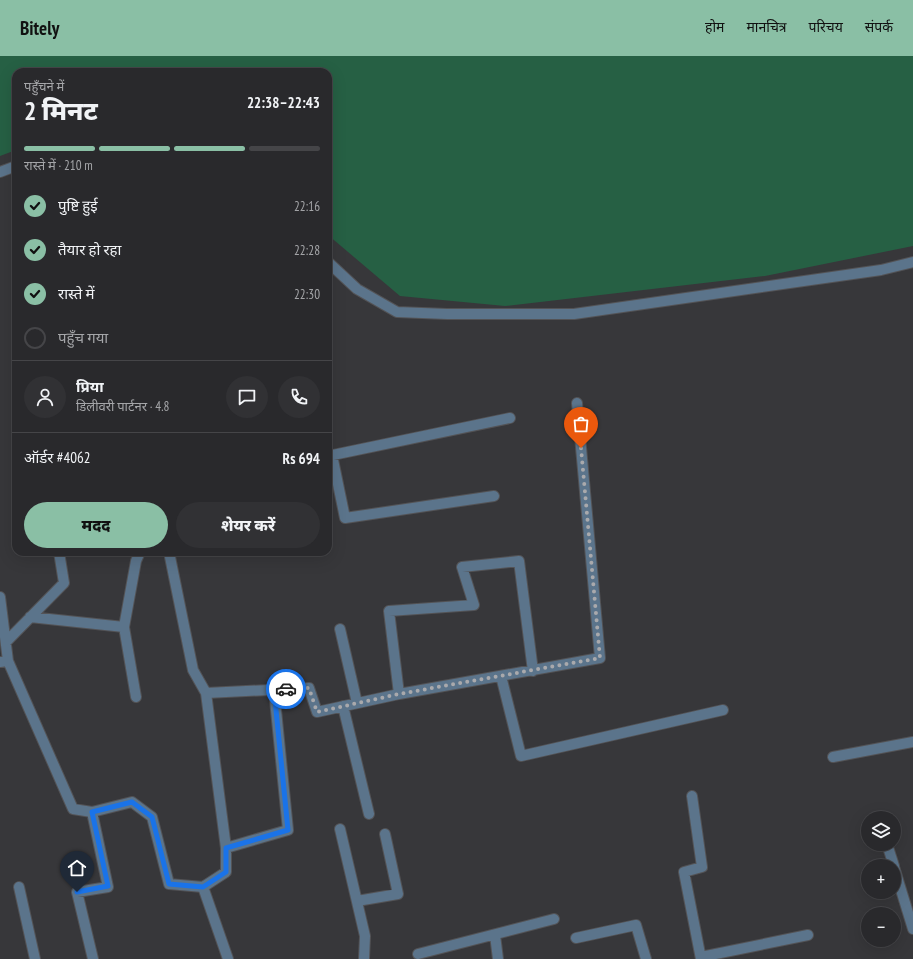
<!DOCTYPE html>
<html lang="hi">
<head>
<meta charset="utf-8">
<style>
  :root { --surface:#29292c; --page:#313134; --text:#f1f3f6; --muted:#a5a6a9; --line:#454548; --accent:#8abfa5 }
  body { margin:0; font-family:"PT Sans Narrow","Noto Sans Devanagari",sans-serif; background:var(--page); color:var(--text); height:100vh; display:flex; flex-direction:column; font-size:15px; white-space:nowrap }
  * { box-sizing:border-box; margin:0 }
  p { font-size:13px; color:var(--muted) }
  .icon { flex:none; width:22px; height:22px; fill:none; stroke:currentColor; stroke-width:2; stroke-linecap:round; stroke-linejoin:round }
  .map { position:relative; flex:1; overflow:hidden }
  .panel { position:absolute; left:12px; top:12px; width:320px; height:488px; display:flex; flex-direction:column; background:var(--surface); border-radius:12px; box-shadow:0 4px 16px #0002,0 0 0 1px var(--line) }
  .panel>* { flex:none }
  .fabs { position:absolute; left:861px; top:755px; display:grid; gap:8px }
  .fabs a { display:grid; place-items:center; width:40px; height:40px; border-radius:50%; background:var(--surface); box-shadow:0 4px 16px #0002,0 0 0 1px var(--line); font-size:20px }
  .pin { position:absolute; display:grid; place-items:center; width:34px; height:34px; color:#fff; margin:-41px -17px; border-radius:50% 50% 50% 0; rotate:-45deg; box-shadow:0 0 4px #0007 }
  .pin .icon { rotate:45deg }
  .courier { position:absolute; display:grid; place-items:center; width:40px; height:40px; margin:-20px; border:3px solid #1a73e8; border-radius:50%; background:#fff; color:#222; box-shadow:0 1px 5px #0007 }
  .head em { font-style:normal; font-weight:800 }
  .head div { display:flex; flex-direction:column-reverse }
  .head { display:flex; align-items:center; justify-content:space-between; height:68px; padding:0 12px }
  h1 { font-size:26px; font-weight:800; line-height:30px }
  .bar { display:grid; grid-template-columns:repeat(4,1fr); gap:6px 4px; align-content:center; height:48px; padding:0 12px }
  .bar i { height:5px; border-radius:3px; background:var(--line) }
  .bar .current { background:var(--accent) }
  .bar p { grid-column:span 4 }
  .line { display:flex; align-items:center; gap:10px; padding:0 12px; border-top:1px solid var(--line) }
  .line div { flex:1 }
  .round { display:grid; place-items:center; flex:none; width:42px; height:42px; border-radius:21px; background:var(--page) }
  ol { padding:0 12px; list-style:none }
  li { display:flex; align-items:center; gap:12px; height:44px }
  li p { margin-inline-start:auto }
  li .icon { padding:4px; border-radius:50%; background:var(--accent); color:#111; stroke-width:4 }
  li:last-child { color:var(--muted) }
  li i { width:22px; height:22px; border:2px solid var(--line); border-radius:50% }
  .action { display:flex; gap:8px; margin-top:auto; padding:8px 12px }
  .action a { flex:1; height:46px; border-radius:24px; background:var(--accent); color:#111; font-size:16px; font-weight:800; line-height:46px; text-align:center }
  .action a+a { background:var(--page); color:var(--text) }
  header { display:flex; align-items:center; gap:24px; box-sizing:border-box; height:56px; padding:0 20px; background:var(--accent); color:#111 }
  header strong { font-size:19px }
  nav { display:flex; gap:22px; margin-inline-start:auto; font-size:14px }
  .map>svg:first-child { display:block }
  .green { fill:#266044 }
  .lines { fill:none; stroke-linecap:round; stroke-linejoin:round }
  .minor-casing { stroke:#535356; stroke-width:12 }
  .minor { stroke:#5b748b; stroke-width:10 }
  .done { stroke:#a9a9ac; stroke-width:4; stroke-dasharray:0 7.2 }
  .route { stroke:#1a73e8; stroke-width:5 }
</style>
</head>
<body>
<header>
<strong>Bitely</strong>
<nav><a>होम</a><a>मानचित्र</a><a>परिचय</a><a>संपर्क</a></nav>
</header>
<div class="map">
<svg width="913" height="903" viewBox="0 0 913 903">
  <rect width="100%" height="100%" fill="#37373a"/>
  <path class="green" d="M0 0H913V190L765 220 505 250 400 240 328 179V16H16V94L0 100Z"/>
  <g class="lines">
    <g class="minor-casing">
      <path id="minor" d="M0 116 16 110
        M328 206 357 233 397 256 447 258H574L881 214 913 206
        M332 399 345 462 494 440
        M328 400 510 362
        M169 496 193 614 206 637 226 792V816L203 831 228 903
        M0 541 8 605 0 606
        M30 561 124 571
        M340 573 357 647
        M6 586 64 527 59 496
        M8 605 73 753 92 756 108 831 77 836 93 903
        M501 620 521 700 723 654
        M206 637 309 632 317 656 399 638 600 602 577 347
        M399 638 389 555 474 549 462 511 519 505 533 615
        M136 641 124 571 136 505 140 496
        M343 650 369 758
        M833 701 913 686
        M692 740 702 811 684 816 701 903
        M92 756 132 746 152 761 169 828 203 831
        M340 773 365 880 364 903
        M887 788 894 810
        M226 792 288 774 274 634
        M894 811 913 873
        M19 831 35 903
        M357 845 398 838 385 778
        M495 879 498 903
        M576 882 636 869 646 903
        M418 898 554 863
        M701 901 808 879"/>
    </g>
    <use href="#minor" class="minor"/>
  </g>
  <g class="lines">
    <path class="done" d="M286 633 309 632 317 656 399 638 600 602 581 392"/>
    <path class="route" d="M77 836 108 830 92 756 132 746 152 761 169 828 203 831 226 816V792L288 774 274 634 286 633"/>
  </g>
</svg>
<div class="fabs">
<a><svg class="icon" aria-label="layers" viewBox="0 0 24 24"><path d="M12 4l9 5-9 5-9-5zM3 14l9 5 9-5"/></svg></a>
<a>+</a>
<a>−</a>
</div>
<div class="pin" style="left:581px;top:392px;background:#ea580c"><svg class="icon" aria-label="bag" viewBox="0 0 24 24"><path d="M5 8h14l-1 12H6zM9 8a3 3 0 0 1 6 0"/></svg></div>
<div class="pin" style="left:77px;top:836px;background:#1f2937"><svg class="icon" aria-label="home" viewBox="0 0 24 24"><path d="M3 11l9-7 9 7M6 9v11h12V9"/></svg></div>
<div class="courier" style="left:286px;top:633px"><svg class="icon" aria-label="car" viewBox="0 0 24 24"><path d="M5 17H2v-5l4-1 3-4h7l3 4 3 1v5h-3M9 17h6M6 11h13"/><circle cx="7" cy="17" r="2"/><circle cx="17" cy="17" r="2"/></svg></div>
<section class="panel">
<div class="head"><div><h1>2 मिनट</h1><p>पहुँचने में</p></div><em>22:38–22:43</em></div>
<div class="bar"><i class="current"></i><i class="current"></i><i class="current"></i><i></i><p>रास्ते में · 210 m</p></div>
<ol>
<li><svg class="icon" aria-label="check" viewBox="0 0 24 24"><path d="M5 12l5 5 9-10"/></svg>पुष्टि हुई<p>22:16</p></li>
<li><svg class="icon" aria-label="check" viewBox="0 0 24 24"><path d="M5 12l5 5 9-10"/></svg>तैयार हो रहा<p>22:28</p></li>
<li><svg class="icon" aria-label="check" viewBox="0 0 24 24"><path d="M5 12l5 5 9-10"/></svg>रास्ते में<p>22:30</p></li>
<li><i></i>पहुँच गया</li>
</ol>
<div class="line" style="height:72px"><a class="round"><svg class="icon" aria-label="person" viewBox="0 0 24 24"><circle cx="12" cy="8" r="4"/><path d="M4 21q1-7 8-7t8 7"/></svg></a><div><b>प्रिया</b><p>डिलीवरी पार्टनर · 4.8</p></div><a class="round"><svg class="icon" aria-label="chat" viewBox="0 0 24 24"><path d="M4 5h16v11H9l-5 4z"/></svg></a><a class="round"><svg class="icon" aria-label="phone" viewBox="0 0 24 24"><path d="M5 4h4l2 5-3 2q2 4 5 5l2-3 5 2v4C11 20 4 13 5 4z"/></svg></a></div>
<div class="line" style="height:52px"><div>ऑर्डर #4062</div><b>Rs 694</b></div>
<div class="action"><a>मदद</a><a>शेयर करें</a></div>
</section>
</div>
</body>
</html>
